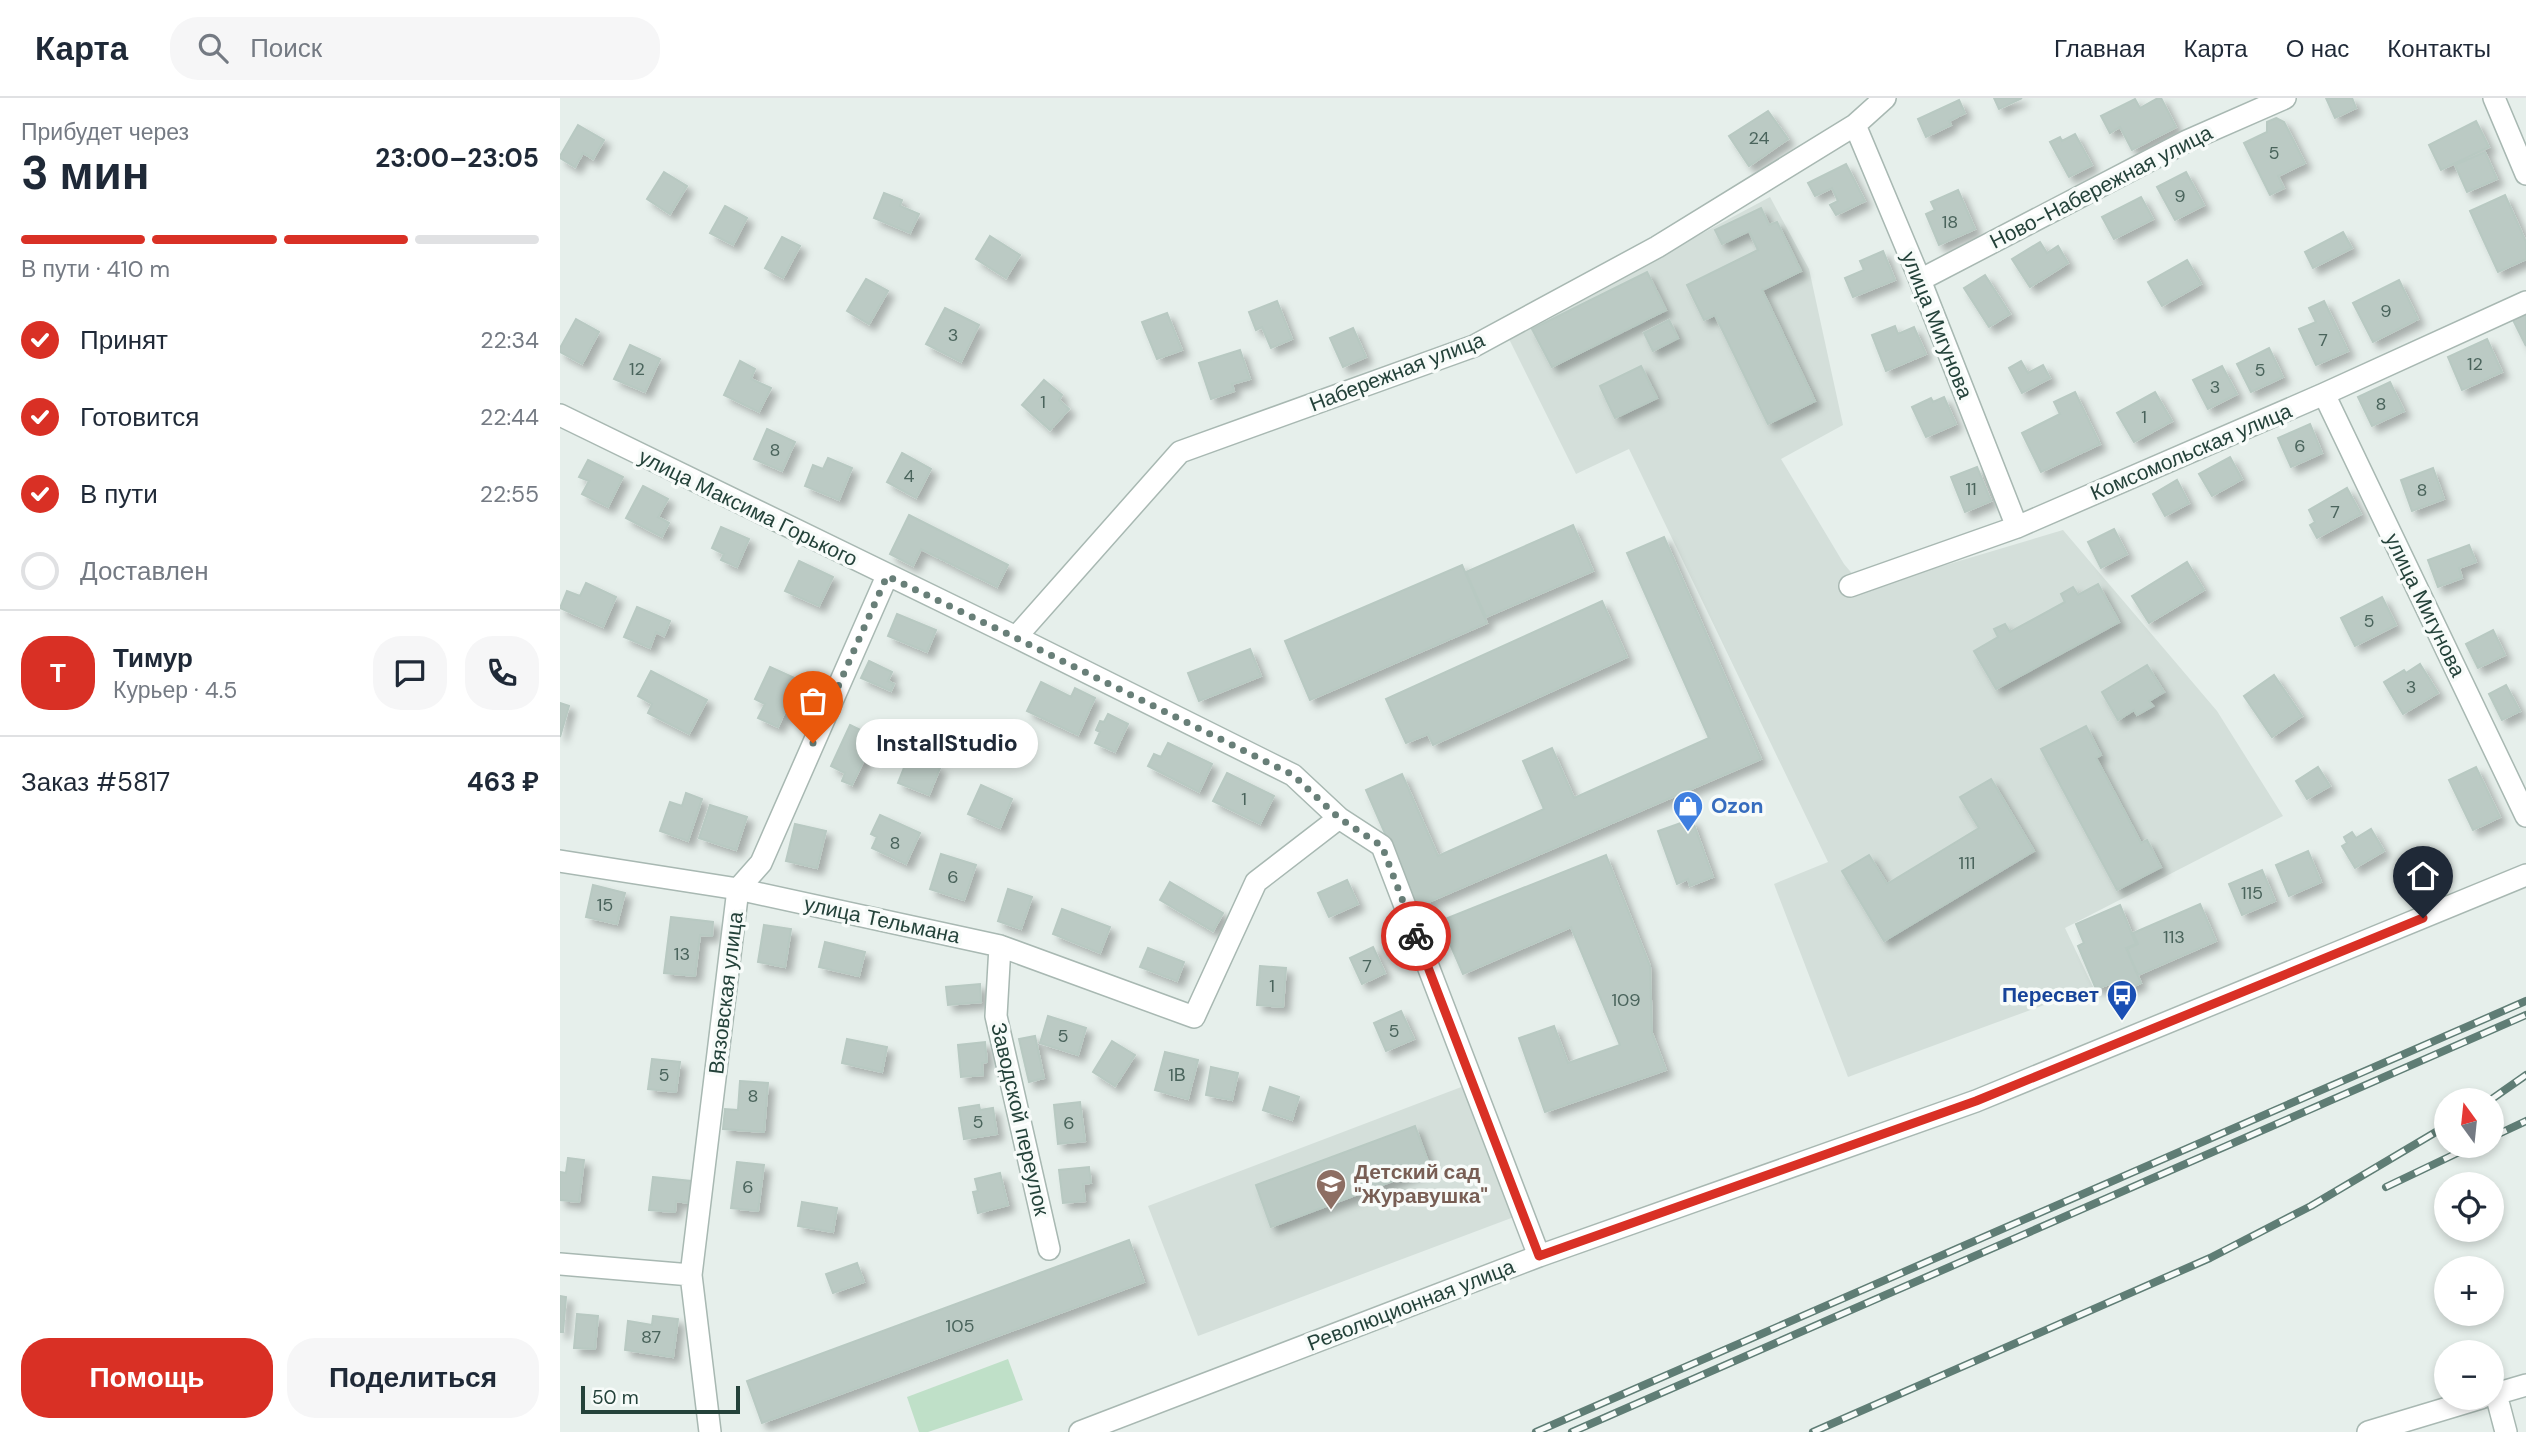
<!DOCTYPE html>
<html lang="ru">
<head>
<meta charset="utf-8">
<style>
  :root { --surface:#fff; --page:#f6f6f7; --text:#1f2937; --muted:#747a83; --line:#e0e1e3; --accent:#d93025 }
  body { margin:0; font-family:"DM Sans",sans-serif; background:var(--page); color:var(--text); height:100vh; display:flex; flex-direction:column; font-size:26px; white-space:nowrap }
  * { box-sizing:border-box; margin:0 }
  p { font-size:23px; color:var(--muted) }
  .icon { flex:none; width:38px; height:38px; fill:none; stroke:currentColor; stroke-width:2; stroke-linecap:round; stroke-linejoin:round }
  .map { position:relative; flex:1; overflow:hidden }
  .side { display:flex; flex-direction:column; background:var(--surface); width:560px }
  .side>* { flex:none }
  .needle { width:46px; rotate:345deg }
  .controls { position:absolute; left:1874px; top:990px; display:grid; gap:14px }
  .controls a { display:grid; place-items:center; width:70px; height:70px; border-radius:50%; background:var(--surface); box-shadow:0 4px 10px #0003; font-size:35px }
  .scale { position:absolute; left:21px; bottom:18px; width:159px; box-sizing:border-box; padding-left:7px; border:4px solid #24423a; border-top:0; font-size:19px; line-height:24px; white-space:nowrap; color:#24423a; -webkit-text-stroke:5px #f7fbf9; paint-order:stroke }
  .pin { position:absolute; display:grid; place-items:center; width:60px; height:60px; color:#fff; margin:-72px -30px; border-radius:50% 50% 50% 0; rotate:-45deg; box-shadow:0 0 7px #0007 }
  .pin .icon { rotate:45deg }
  .courier { position:absolute; display:grid; place-items:center; width:70px; height:70px; margin:-35px; border:5px solid #d93025; border-radius:50%; background:#fff; color:#222; box-shadow:0 2px 9px #0007 }
  .bubble { position:absolute; height:49px; border-radius:24px; background:var(--surface); box-shadow:0 4px 10px #0003; font-size:23px; font-weight:700; line-height:49px; text-align:center }
  .summary em { font-style:normal; font-weight:700 }
  .summary div { display:flex; flex-direction:column-reverse }
  .summary { display:flex; align-items:center; justify-content:space-between; height:119px; padding:0 21px }
  h1 { font-size:46px; font-weight:700; line-height:52px }
  .bar { display:grid; grid-template-columns:repeat(4,1fr); gap:10px 7px; align-content:center; height:84px; padding:0 21px }
  .bar i { height:9px; border-radius:5px; background:var(--line) }
  .bar .current { background:var(--accent) }
  .bar p { grid-column:span 4 }
  .line { display:flex; align-items:center; gap:18px; padding:0 21px; border-top:2px solid var(--line) }
  .line div { flex:1 }
  .round { display:grid; place-items:center; flex:none; width:74px; height:74px; border-radius:28px; background:var(--page) }
  ol { padding:0 21px; list-style:none }
  li { display:flex; align-items:center; gap:21px; height:77px }
  li p { margin-inline-start:auto }
  li .icon { padding:7px; border-radius:50%; background:var(--accent); color:#fff; stroke-width:4 }
  li:last-child { color:var(--muted) }
  li i { width:38px; height:38px; border:4px solid var(--line); border-radius:50% }
  .action { display:flex; gap:14px; margin-top:auto; padding:14px 21px }
  .action a { flex:1; height:80px; border-radius:28px; background:var(--accent); color:#fff; font-size:28px; font-weight:700; line-height:80px; text-align:center }
  .action a+a { background:var(--page); color:var(--text) }
  header { display:flex; align-items:center; gap:42px; box-sizing:border-box; height:98px; padding:0 35px; background:var(--surface); border-bottom:2px solid var(--line) }
  header strong { font-size:33px }
  nav { display:flex; gap:38px; margin-inline-start:auto; font-size:24px }
  .search { width:490px; height:63px; background:var(--page); display:flex; align-items:center; gap:18px; box-sizing:border-box; padding:0 24px; border-radius:28px; color:var(--muted); font-size:26px }
  main { display:flex; flex:1; min-height:0 }
  .map>svg:first-child { display:block }
  .built { fill:#d4dfda }
  .green { fill:#bfe0c8 }
  .building { fill:#bbcac4; stroke:#b8c9c2; stroke-width:2; filter:url(#shadow) }
  .lines { fill:none; stroke-linecap:round; stroke-linejoin:round }
  .minor-casing { stroke:#a8b8b2; stroke-width:24 }
  .minor { stroke:#fff; stroke-width:21 }
  .rail-casing { stroke:#5f7d75; stroke-width:8 }
  .rail { stroke:#f7fbf9; stroke-width:5; stroke-dasharray:16; stroke-linecap:butt }
  .done { stroke:#687f78; stroke-width:7; stroke-dasharray:0 12.6 }
  .route { stroke:#d93025; stroke-width:9 }
  .labels { text-anchor:middle; stroke-width:7; stroke-linejoin:round; paint-order:stroke }
  .number-label { font-size:18px; fill:#4a645c }
  .street-label { font-size:21px; fill:#24423a; stroke:#f7fbf9 }
  .shop-label { font-size:21px; font-weight:bold; fill:#366cbe; stroke:#f7fbf9; text-anchor:start }
  .transit-label { font-size:21px; font-weight:bold; fill:#164399; stroke:#f7fbf9; text-anchor:end }
  .education-label { font-size:21px; font-weight:bold; fill:#785e54; stroke:#f7fbf9; text-anchor:start }
</style>
</head>
<body>
<header>
<strong>Карта</strong>
<div class="search"><svg class="icon" aria-label="search" viewBox="0 0 24 24"><circle cx="10" cy="10" r="6"/><path d="M15 15l6 6"/></svg>Поиск</div>
<nav><a>Главная</a><a>Карта</a><a>О нас</a><a>Контакты</a></nav>
</header>
<main>
<section class="side">
<div class="summary"><div><h1>3 мин</h1><p>Прибудет через</p></div><em>23:00–23:05</em></div>
<div class="bar"><i class="current"></i><i class="current"></i><i class="current"></i><i></i><p>В пути · 410 m</p></div>
<ol>
<li><svg class="icon" aria-label="check" viewBox="0 0 24 24"><path d="M5 12l5 5 9-10"/></svg>Принят<p>22:34</p></li>
<li><svg class="icon" aria-label="check" viewBox="0 0 24 24"><path d="M5 12l5 5 9-10"/></svg>Готовится<p>22:44</p></li>
<li><svg class="icon" aria-label="check" viewBox="0 0 24 24"><path d="M5 12l5 5 9-10"/></svg>В пути<p>22:55</p></li>
<li><i></i>Доставлен</li>
</ol>
<div class="line" style="height:126px"><b class="round" style="background:var(--accent);color:#fff">Т</b><div><b>Тимур</b><p>Курьер · 4.5</p></div><a class="round"><svg class="icon" aria-label="chat" viewBox="0 0 24 24"><path d="M4 5h16v11H9l-5 4z"/></svg></a><a class="round"><svg class="icon" aria-label="phone" viewBox="0 0 24 24"><path d="M5 4h4l2 5-3 2q2 4 5 5l2-3 5 2v4C11 20 4 13 5 4z"/></svg></a></div>
<div class="line" style="height:91px"><div>Заказ #5817</div><b>463 ₽</b></div>
<div class="action"><a>Помощь</a><a>Поделиться</a></div>
</section>
<div class="map">
<svg width="1966" height="1334" viewBox="0 0 1966 1334">
  <defs>
    <filter id="shadow"><feDropShadow dx="6" dy="6" stdDeviation="3.5" flood-color="#0004"/></filter>
  </defs>
  <rect width="100%" height="100%" fill="#e6efeb"/>
  <path class="built" d="M1210 99 1249 171 1283 327 1221 361 1284 466 1305 491 1503 432 1657 613 1723 718 1505 830 1533 889 1288 979 1214 786 1268 764 1069 351 1016 376 948 239Z
    M904 988 954 1119 638 1238 588 1108Z"/>
  <path class="green" d="M448 1261 463 1302 368 1334H359L347 1299Z"/>
  <path class="building" d="M1434 0H1462L1439 11Z
    M1598 0H1601L1616 29 1572 52 1560 29 1550 35 1541 18 1575 1 1580 10Z
    M1766 0H1792L1796 10 1775 20Z
    M1399 2 1405 15 1389 23 1391 27 1366 39 1358 21Z
    M1208 13 1228 41 1189 68 1169 38Z
    M1716 20 1724 24 1745 65 1718 78 1724 90 1710 97 1684 45 1707 34V24Z
    M1916 23 1929 49 1881 72 1869 47Z
    M18 27 44 42 33 61 23 55 15 69 0 60V58Z
    M1515 36 1532 67 1509 79 1490 44 1500 39 1502 43Z
    M1925 54 1937 81 1907 94 1895 67Z
    M1286 66 1305 103 1276 117 1270 107 1278 103 1272 90 1255 98 1248 85Z
    M104 74 127 88 110 116 87 101Z
    M1626 74 1644 107 1615 122 1597 89Z
    M1398 92 1415 131 1379 147 1366 116 1375 112 1371 104Z
    M324 95 342 102 340 108 359 116 350 135 314 120Z
    M1945 97 1966 144V161L1938 174 1910 113Z
    M1581 99 1593 121 1554 141 1542 119Z
    M165 108 187 120 173 147 150 135Z
    M1201 110 1209 127 1217 124 1241 173 1202 192 1255 303 1208 326 1155 217 1144 222 1127 187 1198 152 1189 133 1162 146 1155 132Z
    M1783 134 1792 150 1753 170 1745 154Z
    M430 138 460 157 446 180 416 161Z
    M222 139 240 148 223 180 205 170Z
    M1480 144 1487 155 1498 148 1508 165 1470 189 1452 161Z
    M1323 153 1335 182 1293 199 1285 180 1304 172 1300 163Z
    M1627 162 1641 186 1602 208 1588 184Z
    M1087 174 1106 212 992 269 972 231Z
    M1425 177 1450 216 1429 229 1404 190Z
    M306 181 328 193 309 226 287 213Z
    M1839 182 1858 221 1813 244 1793 205Z
    M717 203 732 241 711 250 702 229 696 232 689 214Z
    M1764 203 1788 253 1756 267 1739 231 1756 224 1749 210Z
    M385 210 419 227 401 264 366 246Z
    M607 215 622 252 597 261 582 224Z
    M1966 216V248L1953 222Z
    M16 221 39 234 22 266 0 254V250Z
    M1109 222 1118 240 1093 253 1084 235Z
    M1335 228 1338 236 1354 229 1366 256 1326 273 1312 237Z
    M793 230 806 259 783 269 770 240Z
    M1927 241 1942 274 1902 292 1888 259Z
    M70 247 100 261 85 294 54 281Z
    M1709 250 1723 279 1691 294 1677 266Z
    M680 252 690 281 672 286 674 293 651 301 639 265Z
    M180 263 195 271 191 281 211 290 199 314 164 297Z
    M1461 263 1468 275 1483 267 1490 280 1462 295 1449 270Z
    M1081 268 1097 300 1055 320 1040 288Z
    M1662 268 1677 296 1648 311 1633 282Z
    M484 282 502 297 499 302 509 311 490 332 462 307Z
    M1830 284 1844 313 1812 328 1798 299Z
    M1515 294 1540 346 1481 374 1462 335 1500 316 1494 304Z
    M1595 294 1612 323 1574 344 1557 315Z
    M1384 299 1396 326 1366 339 1352 309 1371 300 1373 304Z
    M1750 326 1762 355 1731 369 1718 340Z
    M207 331 235 344 222 373 194 361Z
    M342 355 371 371 356 400 327 384Z
    M1670 359 1682 381 1652 398 1639 376Z
    M268 360 292 370 279 402 245 388 253 367 263 371Z
    M28 362 63 379 48 409 22 396 29 383 19 379Z
    M1417 369 1431 403 1405 414 1391 379Z
    M1873 370 1884 401 1852 413 1841 382Z
    M1617 382 1629 405 1605 418 1593 396Z
    M83 388 108 401 98 419 109 425 102 439 66 420Z
    M1787 390 1801 416 1757 440 1750 427 1755 424 1749 412Z
    M349 417 448 467 437 489 361 451 353 468 330 456Z
    M1013 427 1033 473 926 519 906 474Z
    M161 429 189 441 177 469 161 462 164 456 152 450Z
    M1554 431 1567 456 1541 470 1528 444Z
    M1104 439 1201 661 857 809 806 692 842 676 878 758 984 711 963 663 992 650 1014 700 1149 640 1067 455Z
    M1909 447 1916 464 1899 470 1902 480 1878 489 1868 462Z
    M239 463 273 479 259 508 225 493Z
    M1627 464 1644 492 1589 525 1572 498Z
    M902 467 927 525 750 602 725 543Z
    M26 485 56 499 43 529 0 510 7 493 20 498Z
    M1538 486 1559 524 1436 591 1414 553 1438 539 1434 531 1445 526 1450 534 1505 504 1501 496 1513 489 1518 497Z
    M1822 499 1836 527 1795 548 1781 520Z
    M1042 503 1067 559 873 647 868 636 846 645 826 601Z
    M77 509 110 523 104 538 96 534 90 550 64 539Z
    M337 516 376 532 367 554 328 538Z
    M1933 532 1945 557 1918 570 1906 546Z
    M690 551 701 578 639 603 628 575Z
    M309 563 332 574 328 583 334 586 331 593 301 580Z
    M1860 566 1878 595 1843 616 1824 584 1844 572 1846 575Z
    M1587 567 1604 594 1589 603 1593 608 1577 617 1574 612 1558 622 1542 594Z
    M210 569 239 582 218 629 198 620 205 606 195 601Z
    M91 573 147 602 129 636 88 615 92 606 78 598Z
    M1714 577 1742 618 1712 639 1684 598Z
    M481 584 511 599 515 590 535 600 518 637 467 613Z
    M1946 587 1960 613 1942 622 1929 596Z
    M0 605 9 608 0 639Z
    M548 616 568 626 555 654 535 645 540 634 536 632 540 623 544 624Z
    M290 627 315 639 292 687 282 683 285 675 271 668Z
    M1526 628 1541 657 1536 660 1581 745 1587 742 1601 769 1557 792 1481 651Z
    M608 645 652 666 639 694 588 668 594 656 601 659Z
    M349 657 380 670 369 697 338 685Z
    M1758 669 1770 688 1747 701 1736 683Z
    M1916 669 1940 719 1913 732 1889 682Z
    M667 675 714 698 700 726 653 703Z
    M1431 681 1474 753 1324 843 1282 773 1309 757 1327 786 1419 730 1400 699Z
    M421 687 452 701 440 730 408 716Z
    M126 695 142 701 128 743 100 733 110 704 122 708Z
    M150 707 187 719 176 752 139 740Z
    M320 717 360 735 346 766 312 750 317 739 311 736Z
    M1132 721 1153 779 1130 788 1128 781 1117 786 1098 733Z
    M235 726 266 733 257 770 226 763Z
    M1811 731 1824 753 1795 770 1782 748 1787 745 1784 739 1792 734 1796 740Z
    M1748 753 1761 784 1729 798 1716 767Z
    M381 756 416 767 404 802 370 791Z
    M1046 757 1090 868 1092 935 1106 972 985 1014 959 940 994 928 1008 965 1060 947 1011 829 903 876 880 823Z
    M1702 772 1715 803 1682 817 1669 786Z
    M787 782 798 806 769 819 758 795Z
    M610 784 663 815 653 833 600 802Z
    M33 787 65 795 57 826 26 819Z
    M448 791 472 799 461 831 438 823Z
    M1640 806 1656 843 1578 877 1567 851 1578 846 1573 835Z
    M1560 807 1576 846 1566 850 1581 885 1560 894 1555 884 1536 891 1518 848 1524 845 1516 826Z
    M502 811 550 829 540 855 493 836Z
    M111 819 153 824 152 838 140 837 135 878 104 875Z
    M204 827 231 831 225 869 198 864Z
    M265 844 305 854 299 878 259 869Z
    M813 849 825 875 802 886 790 860Z
    M588 850 624 864 617 883 580 869Z
    M700 868 726 870 723 909 697 907Z
    M420 886 421 904 388 907 386 889Z
    M841 913 854 941 826 953 814 925Z
    M488 918 526 930 518 957 480 945Z
    M475 938 484 980 469 984 459 941Z
    M287 941 327 949 322 974 282 965Z
    M552 943 575 957 555 988 533 974Z
    M425 944 427 964 422 965 423 977 401 979 398 947Z
    M605 954 638 962 628 1001 595 992Z
    M92 961 120 964 116 994 88 991Z
    M651 969 678 975 672 1002 646 997Z
    M180 983 208 985 204 1034 163 1031 165 1011 178 1012Z
    M710 989 739 999 732 1022 703 1012Z
    M520 1004 525 1043 498 1046 494 1007Z
    M419 1007 420 1012 433 1010 437 1036 404 1041 399 1010Z
    M855 1028 870 1069 711 1129 696 1087Z
    M8 1060 24 1062 19 1104 0 1102V1074L6 1075Z
    M177 1064 204 1067 198 1113 171 1110Z
    M529 1069 531 1085 523 1086 525 1103 503 1105 499 1072Z
    M440 1075 448 1107 418 1115 413 1094 418 1093 415 1081Z
    M93 1079 131 1083 129 1105 116 1103 115 1114 89 1112Z
    M242 1104 277 1110 273 1134 238 1128Z
    M569 1142 584 1184 202 1325 187 1283Z
    M297 1165 304 1184 273 1195 266 1176Z
    M0 1198 6 1199 3 1234H0Z
    M17 1216 38 1218 35 1251 14 1250Z
    M93 1218 118 1221 113 1259 65 1252 68 1223 92 1227Z"/>
  <g class="lines">
    <g class="minor-casing">
      <path id="minor" d="M1934 0 1966 76
        M1295 27 1360 182 1457 429
        M1360 182 1627 43 1725 0
        M1764 296 1966 718
        M0 317 456 539 733 677 779 720 822 748 979 1158
        M1290 488 1457 429 1764 296 1966 204
        M456 539 620 354 914 248 1097 149 1295 27 1325 0
        M0 763 178 791 440 848 634 919 696 784 779 720
        M440 848 436 918 489 1151
        M0 1166 131 1177
        M1936 1296 1946 1334
        M1932 1297 1966 1287
        M150 1334 131 1177 178 791 201 765 327 478
        M520 1334 979 1158 1416 1003 1966 777
        M1808 1334 1921 1300"/>
    </g>
    <use href="#minor" class="minor"/>
    <g class="rail-casing">
      <path id="rail" d="M1929 1003 1966 977
        M1932 1039 1966 1023
        M1826 1089 1912 1048
        M976 1334 1966 903
        M1012 1334 1966 917
        M1253 1334 1650 1160 1751 1108 1886 1028"/>
    </g>
    <use href="#rail" class="rail"/>
  </g>
  <g class="lines">
    <path class="done" d="M253 645 327 478 456 540 733 677 779 720 822 748 856 838"/>
    <path class="route" d="M856 838 979 1158 1416 1003 1863 820"/>
  </g>
  <defs>
    <g id="shop-pin" transform="scale(1.575)"><path d="M0 17L-7.5 6A9.5 9.5 0 1 1 7.5 6Z" fill="#3f7fe0" stroke="#f7fbf9"/><path d="M-5-2.5h2.3a2.7 3.5 0 0 1 5.4 0H5L5.5 6h-11ZM-1.5-2.5h3a1.5 2.3 0 0 0-3 0Z" fill="#fff"/></g>
    <g id="bus-pin" transform="scale(1.575)"><path d="M0 17L-7.5 6A9.5 9.5 0 1 1 7.5 6Z" fill="#1a4fb4" stroke="#f7fbf9"/><path d="M-5-6H5V4H4V6H2V4H-2V6H-4V4H-5ZM-3.5-4V0h7V-4ZM-3.5 1.2v1.5H-2V1.2ZM2 1.2v1.5H3.5V1.2Z" fill="#fff"/></g>
    <g id="school-pin" transform="scale(1.575)"><path d="M0 17L-7.5 6A9.5 9.5 0 1 1 7.5 6Z" fill="#8d6e63" stroke="#f7fbf9"/><path d="M0-5L7-2L0 1L-7-2ZM-4 1L0 2.5L4 1V4Q0 6-4 4Z" fill="#fff"/></g>
  </defs>
  <g fill-rule="evenodd">
    <use href="#shop-pin" x="1128" y="708"/>
    <use href="#bus-pin" x="1562" y="897"/>
    <use href="#school-pin" x="771" y="1086"/>
  </g>
  <g class="labels">
    <g class="number-label">
      <text x="1199" y="46">24</text>
      <text x="1714" y="61">5</text>
      <text x="1620" y="104">9</text>
      <text x="1390" y="130">18</text>
      <text x="1826" y="219">9</text>
      <text x="393" y="243">3</text>
      <text x="1763" y="248">7</text>
      <text x="1915" y="272">12</text>
      <text x="77" y="277">12</text>
      <text x="1700" y="278">5</text>
      <text x="1655" y="295">3</text>
      <text x="483" y="310">1</text>
      <text x="1821" y="312">8</text>
      <text x="1584" y="325">1</text>
      <text x="1740" y="354">6</text>
      <text x="215" y="358">8</text>
      <text x="349" y="384">4</text>
      <text x="1411" y="397">11</text>
      <text x="1862" y="398">8</text>
      <text x="1775" y="420">7</text>
      <text x="1809" y="529">5</text>
      <text x="1851" y="595">3</text>
      <text x="684" y="707">1</text>
      <text x="335" y="751">8</text>
      <text x="1407" y="771">111</text>
      <text x="393" y="785">6</text>
      <text x="1692" y="801">115</text>
      <text x="45" y="813">15</text>
      <text x="1614" y="845">113</text>
      <text x="122" y="862">13</text>
      <text x="807" y="874">7</text>
      <text x="712" y="894">1</text>
      <text x="1066" y="908">109</text>
      <text x="834" y="939">5</text>
      <text x="503" y="944">5</text>
      <text x="104" y="983">5</text>
      <text x="617" y="983">1В</text>
      <text x="193" y="1004">8</text>
      <text x="418" y="1030">5</text>
      <text x="509" y="1031">6</text>
      <text x="188" y="1095">6</text>
      <text x="400" y="1234">105</text>
      <text x="91" y="1245">87</text>
    </g>
    <g class="street-label">
      <text transform="translate(1541 89) rotate(-27)" y="7">Ново-Набережная улица</text>
      <text transform="translate(1377 227) rotate(68)" y="7">улица Мигунова</text>
      <text transform="translate(837 274) rotate(-21)" y="7">Набережная улица</text>
      <text transform="translate(1631 354) rotate(-23)" y="7">Комсомольская улица</text>
      <text transform="translate(188 410) rotate(26)" y="7">улица Максима Горького</text>
      <text transform="translate(1865 507) rotate(64)" y="7">улица Мигунова</text>
      <text transform="translate(322 822) rotate(12)" y="7">улица Тельмана</text>
      <text transform="translate(166 895) rotate(-83)" y="7">Вязовская улица</text>
      <text transform="translate(460 1021) rotate(77)" y="7">Заводской переулок</text>
      <text transform="translate(851 1207) rotate(-21)" y="7">Революционная улица</text>
    </g>
    <g class="shop-label">
      <text x="1151" y="715">Ozon</text>
    </g>
    <g class="transit-label">
      <text x="1539" y="904">Пересвет</text>
    </g>
    <g class="education-label">
      <text x="794" y="1081">Детский сад<tspan x="794" dy="24">"Журавушка"</tspan></text>
    </g>
  </g>
</svg>
<div class="controls">
<a><svg class="needle" viewBox="-14 -14 28 28"><path d="M0-13l5 13h-10z" fill="#e53935"/><path d="M0 13l5-13h-10z" fill="#747a83"/></svg></a>
<a><svg class="icon" aria-label="locate" viewBox="0 0 24 24"><circle cx="12" cy="12" r="6"/><path d="M12 2v4M12 18v4M2 12h4M18 12h4"/></svg></a>
<a>+</a>
<a>−</a>
</div>
<div class="scale">50 m</div>
<div class="pin" style="left:253px;top:645px;background:#ea580c"><svg class="icon" aria-label="bag" viewBox="0 0 24 24"><path d="M5 8h14l-1 12H6zM9 8a3 3 0 0 1 6 0"/></svg></div>
<div class="pin" style="left:1863px;top:820px;background:#1f2937"><svg class="icon" aria-label="home" viewBox="0 0 24 24"><path d="M3 11l9-7 9 7M6 9v11h12V9"/></svg></div>
<div class="courier" style="left:856px;top:838px"><svg class="icon" aria-label="bike" viewBox="0 0 24 24"><circle cx="6" cy="16" r="4"/><circle cx="18" cy="16" r="4"/><path d="M6 16l4-8h5l3 8M10 8l3 8H6M13 5h3"/></svg></div>
<div class="bubble" style="left:296px;top:621px;width:182px">InstallStudio</div>
</div>
</main>
</body>
</html>
